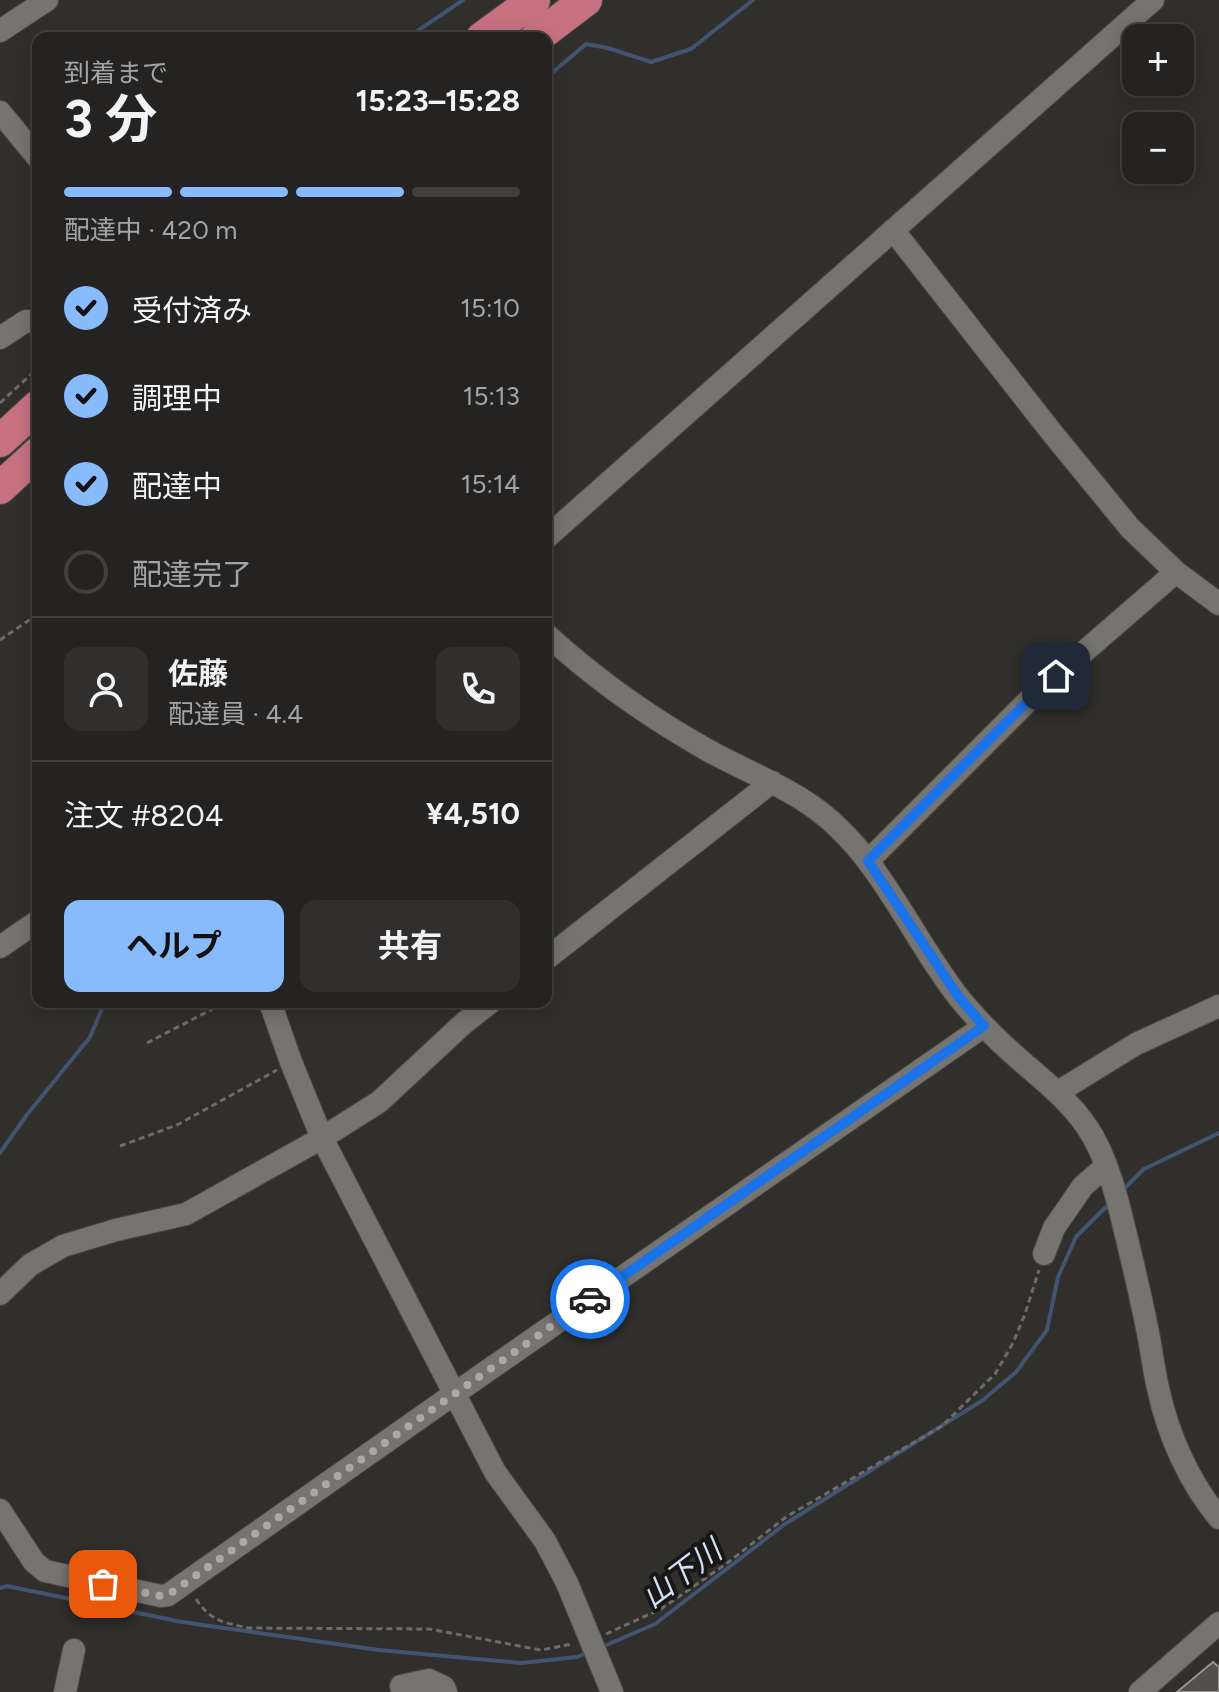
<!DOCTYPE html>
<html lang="ja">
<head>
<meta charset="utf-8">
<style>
  :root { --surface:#242321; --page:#302f2e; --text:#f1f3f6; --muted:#a3a4a5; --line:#41403f; --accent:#88bbfc }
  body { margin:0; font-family:Figtree,"Noto Sans JP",sans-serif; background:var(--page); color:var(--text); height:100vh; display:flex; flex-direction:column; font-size:30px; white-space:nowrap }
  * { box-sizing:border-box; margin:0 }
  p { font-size:26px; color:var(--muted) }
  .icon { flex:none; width:44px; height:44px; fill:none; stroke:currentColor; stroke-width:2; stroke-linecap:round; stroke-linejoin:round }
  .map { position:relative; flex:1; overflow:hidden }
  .side { position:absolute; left:32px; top:32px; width:520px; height:976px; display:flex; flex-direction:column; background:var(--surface); border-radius:16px; box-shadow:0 4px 20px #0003,0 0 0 2px var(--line) }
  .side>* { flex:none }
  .controls { position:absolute; left:1122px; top:24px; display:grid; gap:16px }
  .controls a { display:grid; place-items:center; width:72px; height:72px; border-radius:16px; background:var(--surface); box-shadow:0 4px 20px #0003,0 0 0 2px var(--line); font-size:40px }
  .pin { position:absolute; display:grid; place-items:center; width:68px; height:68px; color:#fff; margin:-34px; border-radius:16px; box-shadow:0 4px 12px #0006 }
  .courier { position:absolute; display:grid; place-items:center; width:80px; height:80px; margin:-40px; border:6px solid #1a73e8; border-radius:50%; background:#fff; color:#222; box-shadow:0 2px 10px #0007 }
  .headline em { font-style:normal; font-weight:700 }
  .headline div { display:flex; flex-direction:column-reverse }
  .headline { display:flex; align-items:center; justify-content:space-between; height:136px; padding:0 32px }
  h1 { font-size:52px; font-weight:700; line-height:60px }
  .bar { display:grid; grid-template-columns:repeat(4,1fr); gap:12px 8px; align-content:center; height:96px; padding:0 32px }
  .bar i { height:10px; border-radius:6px; background:var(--line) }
  .bar .on { background:var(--accent) }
  .bar p { grid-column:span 4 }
  .line { display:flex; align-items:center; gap:20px; padding:0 32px; border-top:2px solid var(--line) }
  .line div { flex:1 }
  .round { display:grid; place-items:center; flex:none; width:84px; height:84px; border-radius:16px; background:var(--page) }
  ol { padding:0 32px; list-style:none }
  li { display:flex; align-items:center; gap:24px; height:88px }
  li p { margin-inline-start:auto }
  li .icon { padding:8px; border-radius:50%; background:var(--accent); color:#111; stroke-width:4 }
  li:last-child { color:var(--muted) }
  li i { width:44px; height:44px; border:4px solid var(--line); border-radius:50% }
  .button { display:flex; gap:16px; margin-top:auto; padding:16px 32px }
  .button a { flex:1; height:92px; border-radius:16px; background:var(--accent); color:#111; font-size:32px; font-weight:700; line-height:92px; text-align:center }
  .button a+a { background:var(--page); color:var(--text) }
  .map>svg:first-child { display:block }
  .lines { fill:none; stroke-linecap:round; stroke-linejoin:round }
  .stream { stroke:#415470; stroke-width:4 }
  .building { fill:#51504d; stroke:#969490; stroke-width:2 }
  .minor-casing { stroke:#4b4a47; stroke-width:24 }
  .highway-casing { stroke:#4b4a47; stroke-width:34 }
  .path { stroke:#6d6c6a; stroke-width:3; stroke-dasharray:6 4; stroke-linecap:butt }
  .minor { stroke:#767471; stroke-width:22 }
  .highway { stroke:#c87281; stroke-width:32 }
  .done { stroke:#aaa9a6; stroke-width:8; stroke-dasharray:0 14.4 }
  .route { stroke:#1a73e8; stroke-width:10 }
  .labels { text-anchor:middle; stroke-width:8; stroke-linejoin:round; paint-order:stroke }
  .water-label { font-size:30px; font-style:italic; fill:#d2e0f5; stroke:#181716 }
</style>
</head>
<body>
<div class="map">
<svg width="1219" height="1692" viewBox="0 0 1219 1692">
  <rect width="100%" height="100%" fill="#302f2c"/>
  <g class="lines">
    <path class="stream" d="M407 38 463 0
      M546 78 586 44 608 48 651 62 691 49 753 0
      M0 1153 26 1116 90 1037 105 1002
      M1123 1190 1144 1169 1219 1133
      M0 1588 7 1586 182 1622 379 1650 522 1663 577 1657 586 1653
      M602 1647 655 1624 785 1524 983 1400 1016 1372 1047 1330 1058 1277 1076 1237 1111 1202"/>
  </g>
  <path class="building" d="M1213 1662 1219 1667V1692H1177Z"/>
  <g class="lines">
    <g class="minor-casing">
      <path id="minor" d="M0 31 47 0
        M0 112 38 158
        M893 230 1053 434 1130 528 1176 572 1219 604
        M0 338 26 321 38 322
        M546 538 1153 0
        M546 634C592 676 643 713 697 744 733 766 774 780 809 804 879 851 909 935 960 999 975 1017 992 1035 1010 1051 1037 1076 1066 1096 1087 1127 1107 1156 1118 1201 1126 1235 1133 1264 1140 1293 1146 1323 1151 1345 1153 1367 1158 1388 1168 1435 1189 1482 1219 1518
        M868 861 1032 697 1176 572
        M0 947 38 921
        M546 959 772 782
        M270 1002 291 1062 322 1138 495 1472 545 1541 567 1583 612 1692
        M1058 1092 1136 1044 1219 1006
        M1044 1254 1054 1228 1083 1186 1106 1166
        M0 1294 30 1265 63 1246 116 1230 186 1214 322 1138 379 1102 464 1023 491 1002
        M0 1510 34 1562 45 1571 161 1596 168 1595 454 1394 984 1026
        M65 1692 74 1650
        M403 1692 401 1686 429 1680 444 1687 446 1692
        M1140 1692 1219 1623"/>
    </g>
    <g class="highway-casing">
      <path id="highway" d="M482 38 534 0
        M536 38 586 0
        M0 441 38 406
        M0 488 38 453"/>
    </g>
    <path class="path" d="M0 403 38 368
      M0 640 38 614
      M147 1043 226 1002
      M120 1146 177 1125 277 1070
      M196 1599C210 1621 225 1623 249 1628L429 1629 541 1650 572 1644
      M606 1634 661 1609 726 1564 786 1517 942 1426 995 1374 1013 1343 1025 1314 1039 1270"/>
    <use href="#minor" class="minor"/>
    <use href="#highway" class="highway"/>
  </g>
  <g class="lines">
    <path class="done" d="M103 1584 161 1596 168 1595 590 1299"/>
    <path class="route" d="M590 1299 984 1026 958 996 868 861 1032 697 1056 676"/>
  </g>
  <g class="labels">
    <g class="water-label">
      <text transform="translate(682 1574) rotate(-37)" y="10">山下川</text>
    </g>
  </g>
</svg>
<div class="controls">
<a>+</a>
<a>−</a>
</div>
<div class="pin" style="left:103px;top:1584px;background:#ea580c"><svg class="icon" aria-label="bag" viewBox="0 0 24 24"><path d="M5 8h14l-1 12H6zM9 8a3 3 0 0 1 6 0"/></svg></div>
<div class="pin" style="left:1056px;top:676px;background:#1f2937"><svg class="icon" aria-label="home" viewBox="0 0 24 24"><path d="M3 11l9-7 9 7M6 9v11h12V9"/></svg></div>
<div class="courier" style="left:590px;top:1299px"><svg class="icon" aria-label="car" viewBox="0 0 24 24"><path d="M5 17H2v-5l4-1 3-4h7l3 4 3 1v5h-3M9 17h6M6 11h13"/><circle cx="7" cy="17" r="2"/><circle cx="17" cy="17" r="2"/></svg></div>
<section class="side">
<div class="headline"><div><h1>3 分</h1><p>到着まで</p></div><em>15:23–15:28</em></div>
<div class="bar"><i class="on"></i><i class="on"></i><i class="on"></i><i></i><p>配達中 · 420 m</p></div>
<ol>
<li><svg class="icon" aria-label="check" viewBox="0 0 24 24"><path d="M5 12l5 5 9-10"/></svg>受付済み<p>15:10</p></li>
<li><svg class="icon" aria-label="check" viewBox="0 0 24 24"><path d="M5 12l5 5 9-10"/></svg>調理中<p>15:13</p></li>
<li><svg class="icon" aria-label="check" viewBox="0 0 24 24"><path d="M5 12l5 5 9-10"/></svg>配達中<p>15:14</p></li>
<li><i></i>配達完了</li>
</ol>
<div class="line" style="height:144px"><a class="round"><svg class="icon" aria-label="person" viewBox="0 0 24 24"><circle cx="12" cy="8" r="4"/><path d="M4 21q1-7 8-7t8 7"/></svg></a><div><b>佐藤</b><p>配達員 · 4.4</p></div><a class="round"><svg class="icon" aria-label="phone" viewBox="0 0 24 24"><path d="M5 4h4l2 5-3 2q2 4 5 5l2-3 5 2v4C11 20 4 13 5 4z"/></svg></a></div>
<div class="line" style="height:104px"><div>注文 #8204</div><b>¥4,510</b></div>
<div class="button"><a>ヘルプ</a><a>共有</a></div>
</section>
</div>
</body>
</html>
